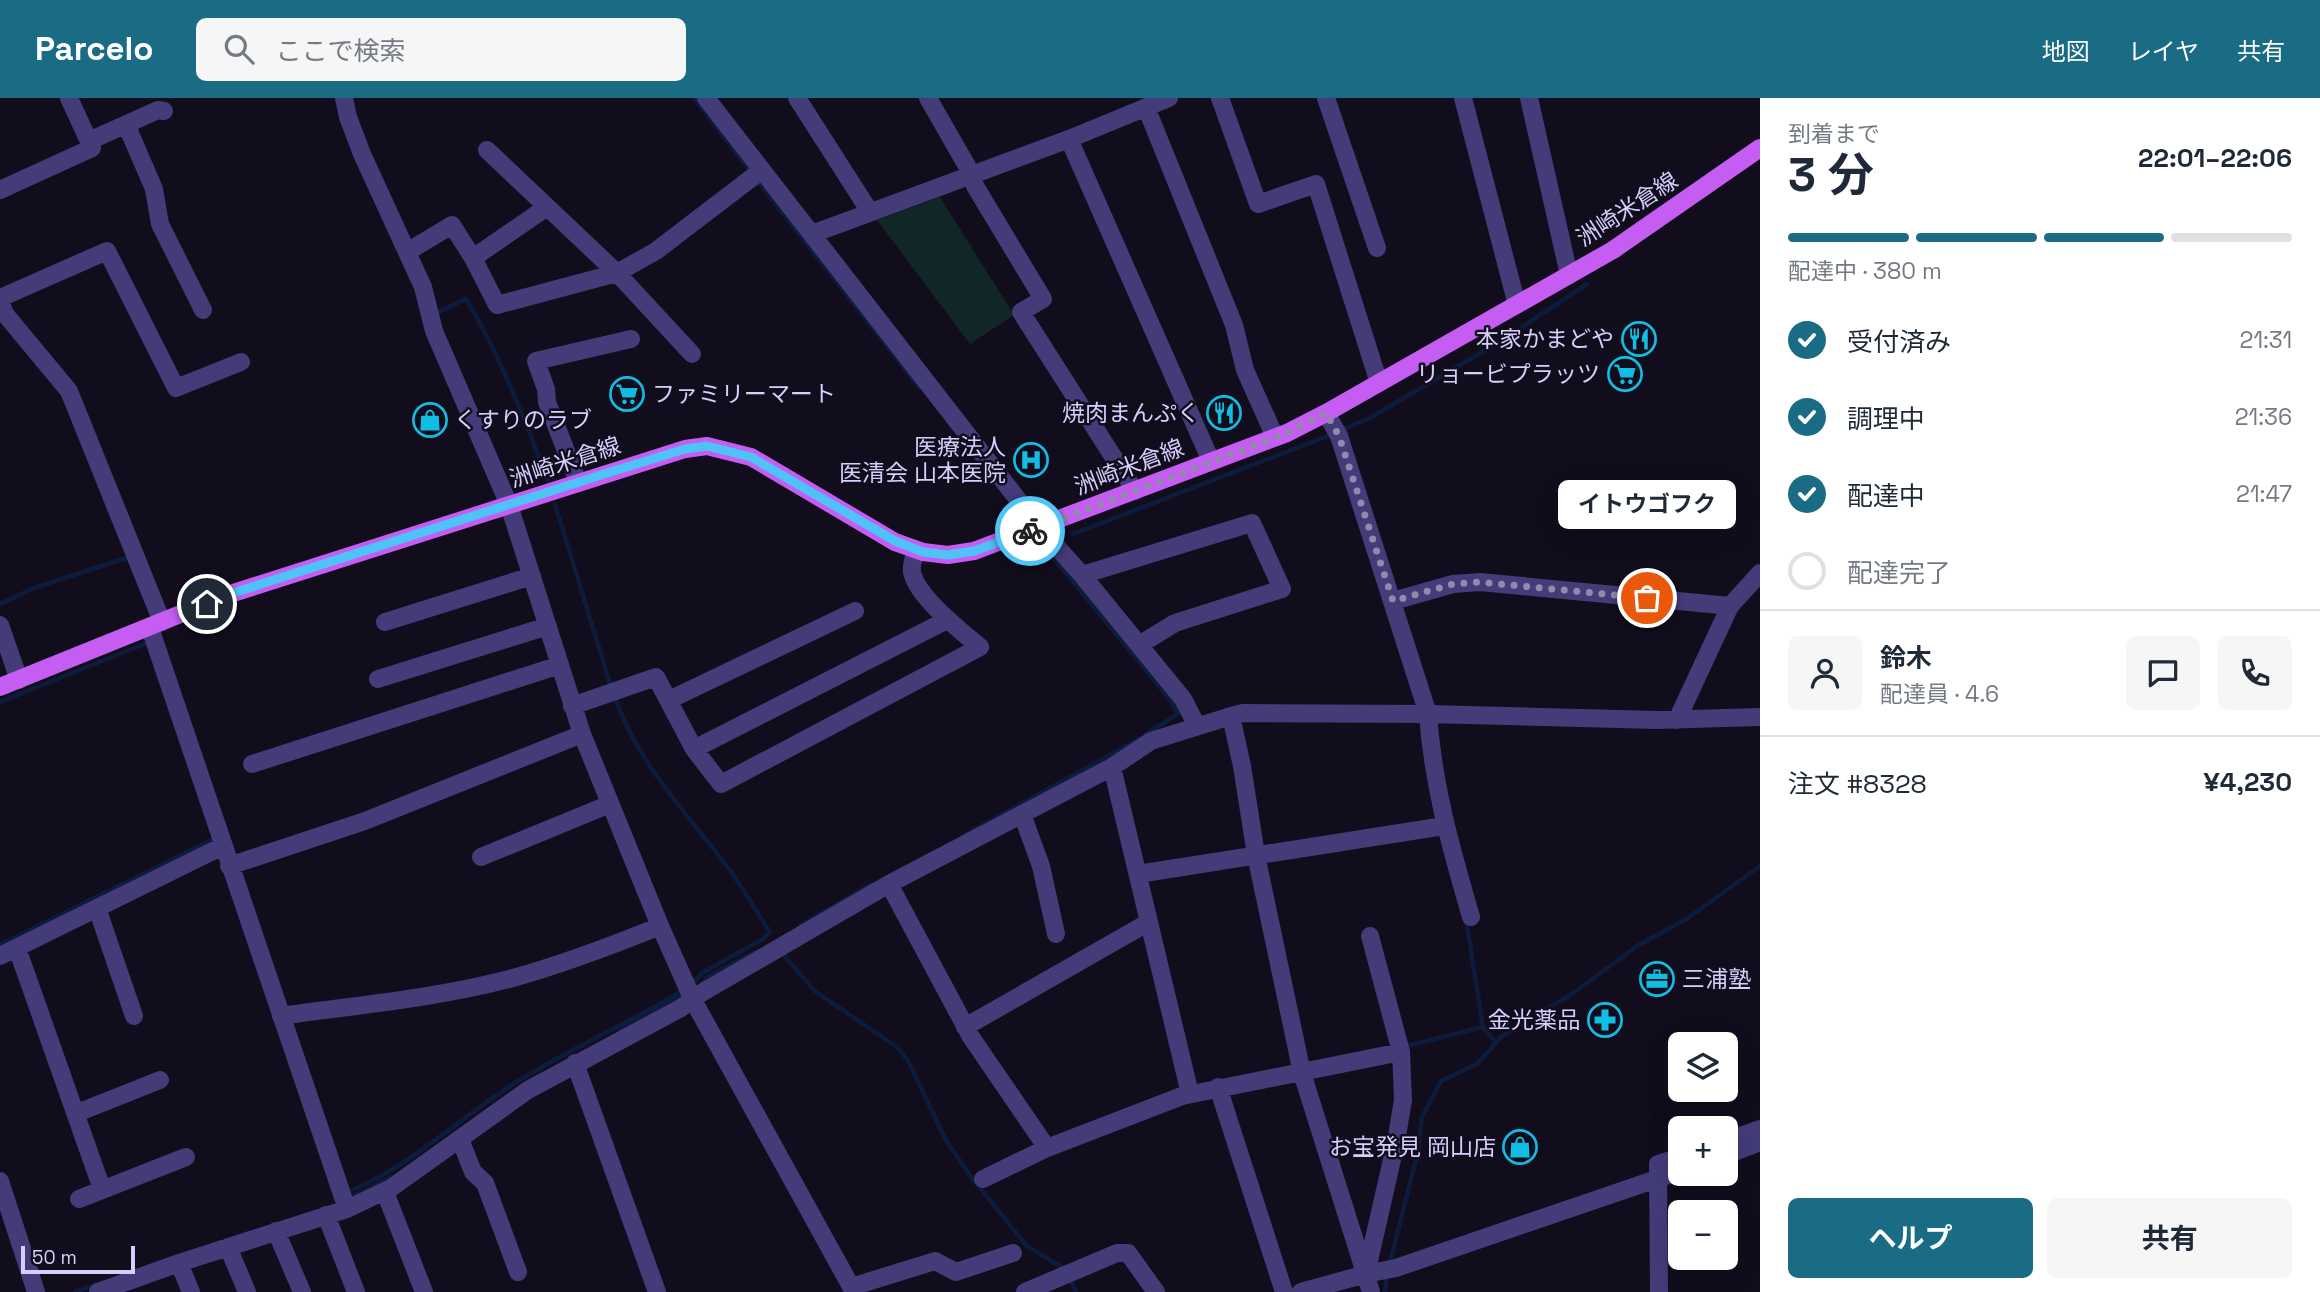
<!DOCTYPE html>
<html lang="ja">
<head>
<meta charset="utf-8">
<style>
  :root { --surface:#fff; --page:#f6f6f7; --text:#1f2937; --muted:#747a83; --line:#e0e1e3; --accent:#196c84 }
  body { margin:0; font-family:"Space Grotesk","Noto Sans JP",sans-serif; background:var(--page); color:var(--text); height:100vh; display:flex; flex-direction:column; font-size:26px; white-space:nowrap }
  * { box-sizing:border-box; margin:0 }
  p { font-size:23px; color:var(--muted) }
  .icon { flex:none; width:38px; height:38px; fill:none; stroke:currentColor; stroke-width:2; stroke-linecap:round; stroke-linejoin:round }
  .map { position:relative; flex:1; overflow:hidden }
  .panel { display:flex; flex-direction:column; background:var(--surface); width:560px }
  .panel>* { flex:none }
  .fabs { position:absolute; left:1668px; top:934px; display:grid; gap:14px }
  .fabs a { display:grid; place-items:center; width:70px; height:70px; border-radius:10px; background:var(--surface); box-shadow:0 7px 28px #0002; font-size:35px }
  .scale { position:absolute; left:21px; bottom:18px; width:114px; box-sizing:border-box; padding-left:7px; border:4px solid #d6cefb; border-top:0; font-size:19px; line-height:24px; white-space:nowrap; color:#d6cefb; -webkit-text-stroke:5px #110d1d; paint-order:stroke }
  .pin { position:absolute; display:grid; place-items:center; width:60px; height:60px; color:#fff; margin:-30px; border:4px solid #fff; border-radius:50%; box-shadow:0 2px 7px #0007 }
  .courier { position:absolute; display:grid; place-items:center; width:70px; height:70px; margin:-35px; border:5px solid #4fc3f7; border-radius:50%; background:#fff; color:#222; box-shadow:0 2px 9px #0007 }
  .bubble { position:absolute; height:49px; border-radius:10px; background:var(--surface); box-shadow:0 7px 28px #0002; font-size:23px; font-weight:700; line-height:49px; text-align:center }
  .summary em { font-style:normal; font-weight:700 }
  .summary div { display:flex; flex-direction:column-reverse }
  .summary { display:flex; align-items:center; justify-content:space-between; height:119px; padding:0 28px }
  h1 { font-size:46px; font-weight:700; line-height:52px }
  .bar { display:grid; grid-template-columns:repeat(4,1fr); gap:10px 7px; align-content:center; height:84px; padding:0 28px }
  .bar i { height:9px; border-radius:5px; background:var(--line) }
  .bar .selected { background:var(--accent) }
  .bar p { grid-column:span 4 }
  .line { display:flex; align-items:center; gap:18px; padding:0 28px; border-top:2px solid var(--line) }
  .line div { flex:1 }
  .round { display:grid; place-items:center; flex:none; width:74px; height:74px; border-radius:10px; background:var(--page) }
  ol { padding:0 28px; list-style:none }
  li { display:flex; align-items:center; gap:21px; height:77px }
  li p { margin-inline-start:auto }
  li .icon { padding:7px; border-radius:50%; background:var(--accent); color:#fff; stroke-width:4 }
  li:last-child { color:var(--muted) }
  li i { width:38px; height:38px; border:4px solid var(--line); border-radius:50% }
  .button { display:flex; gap:14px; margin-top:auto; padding:14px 28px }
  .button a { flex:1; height:80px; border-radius:10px; background:var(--accent); color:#fff; font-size:28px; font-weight:700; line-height:80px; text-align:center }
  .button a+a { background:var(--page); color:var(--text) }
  header { display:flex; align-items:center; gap:42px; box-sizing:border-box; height:98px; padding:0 35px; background:var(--accent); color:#fff }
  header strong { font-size:33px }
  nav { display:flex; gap:38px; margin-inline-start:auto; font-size:24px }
  .search { width:490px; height:63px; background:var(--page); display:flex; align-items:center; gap:18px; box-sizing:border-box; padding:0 24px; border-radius:10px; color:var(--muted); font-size:26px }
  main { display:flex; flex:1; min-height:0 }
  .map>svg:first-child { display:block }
  .green { fill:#112627 }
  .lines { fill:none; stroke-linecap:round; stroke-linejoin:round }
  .stream { stroke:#0e1c3c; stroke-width:4.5 }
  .minor { stroke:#433c79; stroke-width:18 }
  .major { stroke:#c65df3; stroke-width:18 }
  .done { stroke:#918aad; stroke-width:7; stroke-dasharray:0 12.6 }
  .route { stroke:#4fc3f7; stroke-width:9 }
  .labels { text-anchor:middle; stroke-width:5; stroke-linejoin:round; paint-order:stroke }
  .street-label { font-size:23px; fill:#d6cefb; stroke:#110d1d }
  .poi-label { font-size:23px; fill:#d6cefb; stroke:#110d1d; text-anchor:end }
</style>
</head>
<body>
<header>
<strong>Parcelo</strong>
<div class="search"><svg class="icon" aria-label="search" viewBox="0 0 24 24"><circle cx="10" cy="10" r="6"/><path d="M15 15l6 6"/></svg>ここで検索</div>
<nav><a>地図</a><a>レイヤ</a><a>共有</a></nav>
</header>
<main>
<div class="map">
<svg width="1760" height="1194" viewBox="0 0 1760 1194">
  <rect width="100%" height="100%" fill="#110d1d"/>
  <path class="green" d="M940 99 1014 217 970 246 877 122Z"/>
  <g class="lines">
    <path class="stream" d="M694 0 751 74
      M756 81 919 289
      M438 214 466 201C501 259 524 320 548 383
      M1341 332 1370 320 1504 241 1587 186
      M555 406 611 589
      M1073 436 1333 336
      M1042 446 1169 600 1178 616 1146 636
      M0 506 34 490 129 459
      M614 597C636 663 684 712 726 767 742 788 755 812 770 834L763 841 702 875 692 886
      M0 604 147 545
      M963 738 1139 641
      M1466 821 1483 929
      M801 827 872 786
      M0 847 211 742
      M780 853 816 894 897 949 909 964 945 1041 972 1080 1027 1148 1065 1171
      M702 886 706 880 757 853
      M620 933 685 896
      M1403 949 1483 929 1496 945
      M345 1095C413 1069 463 1015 525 979 577 948 633 923 685 891
      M349 1100 392 1079
      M1389 1168 1418 1053 1422 1019 1441 983 1477 966 1502 938 1575 894 1637 848 1688 820 1760 768
      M1069 1179 1076 1194
      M75 1194 96 1186
      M1385 1194 1387 1176"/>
    <path class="minor" d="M344 0 348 19 362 56 423 189 434 233 509 407 582 636 660 828 693 902 854 1194
      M706 0 1040 430 1082 477 1183 601 1197 628
      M797 0 870 114
      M928 0 967 68 975 88 1043 201 1021 214 1135 393
      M1220 0 1258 106 1316 86 1379 285
      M1326 0 1377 150
      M1463 0 1517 207
      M1529 0 1569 177
      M1146 9 1234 227 1245 272 1275 339
      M126 26 154 91 160 126 203 212
      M1069 41 1211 363
      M89 43 158 12 164 13
      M487 52 617 175 692 256
      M0 92 92 50 69 0
      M812 136 1069 41 1169 0
      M407 154 452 127 473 160 497 207 617 175 656 153 762 72
      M473 160 547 109
      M0 200 107 153 176 290 241 264
      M0 202 5 216 69 293 162 524
      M1326 315 1339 338 1428 616C1433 688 1451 750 1471 819
      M578 384 547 304 546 291 536 263 631 241
      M1082 477 1252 425 1282 491 1175 525 1139 547
      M1393 503 1453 486 1480 484 1730 508
      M385 524 532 478
      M0 527 19 582
      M150 530 347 1111
      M378 581 548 528
      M669 602 855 513
      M572 608 656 579 694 651 721 686 980 549C961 533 917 499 912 474 911 468 914 458 916 452
      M1231 618 1242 668 1256 757 1302 975 1371 1194
      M1677 622 1730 508 1760 475
      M694 651 947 522
      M252 666 560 567
      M1112 669 1190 996
      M1022 716 1041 768 1056 836
      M481 759 610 706
      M229 768 365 723 582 636
      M1138 776 1444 728
      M889 786 971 939 1047 1050
      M97 810 134 918
      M17 850 102 1091
      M0 858 223 748
      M281 918C358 907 438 900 513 880 563 866 611 848 660 828
      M965 929 1149 824
      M575 965 657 1194
      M1218 989 1284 1194
      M77 1015 160 982
      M460 1041 473 1074 485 1085 518 1174
      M1726 1043 1760 1031
      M1726 1057 1760 1044
      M983 1081 1047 1050 1182 998 1401 954
      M0 1083 36 1194
      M385 1094 424 1194
      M79 1101 186 1059
      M326 1117 356 1194
      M276 1133 302 1194
      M228 1149 247 1194
      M179 1165 191 1194
      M1366 1176 1396 1044 1403 1002 1401 954 1370 838
      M851 1189 935 1163 956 1174 1013 1155
      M98 1194 179 1165 347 1111 391 1090 528 992 681 910 703 894 889 786 1112 669 1151 643 1231 618 1243 615 1428 616 1656 622 1760 619
      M1025 1194 1117 1155H1128L1156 1194
      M1301 1194 1366 1176 1396 1170 1680 1073
      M1659 1194 1658 1066 1680 1059"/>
    <path class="major" d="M0 589 230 496 685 351 707 348 751 359 895 444 923 454 948 457 974 453 1287 335 1326 315 1613 152 1760 50"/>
  </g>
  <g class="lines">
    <path class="done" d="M1030 433 1287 335 1326 315 1339 338 1393 503 1453 486 1479 484 1647 500"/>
    <path class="route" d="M207 506 230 496 604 376 685 351 707 348 751 359 895 443 923 454 948 457 974 453 1030 433"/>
  </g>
  <defs>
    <g id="restaurant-ring" transform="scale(1.75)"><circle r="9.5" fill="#110d1d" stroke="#11bee3" stroke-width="1.5"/><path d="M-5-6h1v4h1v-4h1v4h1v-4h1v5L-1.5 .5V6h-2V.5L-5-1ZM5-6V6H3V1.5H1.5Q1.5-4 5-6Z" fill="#11bee3"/></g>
    <g id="supermarket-ring" transform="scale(1.75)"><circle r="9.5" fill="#110d1d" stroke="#11bee3" stroke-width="1.5"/><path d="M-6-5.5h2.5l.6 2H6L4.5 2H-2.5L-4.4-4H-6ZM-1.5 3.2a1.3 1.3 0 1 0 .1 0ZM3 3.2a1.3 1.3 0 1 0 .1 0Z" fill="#11bee3"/></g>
    <g id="shop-ring" transform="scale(1.75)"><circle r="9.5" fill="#110d1d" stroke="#11bee3" stroke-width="1.5"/><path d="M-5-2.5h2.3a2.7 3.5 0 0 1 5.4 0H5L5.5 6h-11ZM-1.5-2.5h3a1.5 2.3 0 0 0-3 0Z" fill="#11bee3"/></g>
    <g id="hospital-ring" transform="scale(1.75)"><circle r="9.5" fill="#110d1d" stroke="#11bee3" stroke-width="1.5"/><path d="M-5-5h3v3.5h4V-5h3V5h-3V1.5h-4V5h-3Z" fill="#11bee3"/></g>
    <g id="office-ring" transform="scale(1.75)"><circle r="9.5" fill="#110d1d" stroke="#11bee3" stroke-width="1.5"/><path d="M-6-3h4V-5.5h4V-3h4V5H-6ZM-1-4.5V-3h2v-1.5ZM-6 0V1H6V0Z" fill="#11bee3"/></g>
    <g id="pharmacy-ring" transform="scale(1.75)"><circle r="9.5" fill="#110d1d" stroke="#11bee3" stroke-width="1.5"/><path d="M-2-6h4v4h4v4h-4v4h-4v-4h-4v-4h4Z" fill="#11bee3"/></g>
  </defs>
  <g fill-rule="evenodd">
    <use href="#restaurant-ring" x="1639" y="241"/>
    <use href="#supermarket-ring" x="1625" y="276"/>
    <use href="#supermarket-ring" x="627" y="296"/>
    <use href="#restaurant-ring" x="1224" y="315"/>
    <use href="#shop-ring" x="430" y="322"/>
    <use href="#hospital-ring" x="1031" y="362"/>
    <use href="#office-ring" x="1657" y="881"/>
    <use href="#pharmacy-ring" x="1605" y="922"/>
    <use href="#shop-ring" x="1520" y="1049"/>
  </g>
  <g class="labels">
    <g class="street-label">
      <text transform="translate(1627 111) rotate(-33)" y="8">洲崎米倉線</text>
      <text transform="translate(565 364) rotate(-18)" y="8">洲崎米倉線</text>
      <text transform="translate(1129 369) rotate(-21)" y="8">洲崎米倉線</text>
    </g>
    <g class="poi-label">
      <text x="1614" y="249">本家かまどや</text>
      <text x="1600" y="284">リョービプラッツ</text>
      <text x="652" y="304" text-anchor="start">ファミリーマート</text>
      <text x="1200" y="323">焼肉まんぷく</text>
      <text x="454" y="330" text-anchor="start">くすりのラブ</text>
      <text x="1006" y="357">医療法人<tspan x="1006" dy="26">医清会 山本医院</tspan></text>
      <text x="1682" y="889" text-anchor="start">三浦塾</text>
      <text x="1580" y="930">金光薬品</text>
      <text x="1496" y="1057">お宝発見 岡山店</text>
    </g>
  </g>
</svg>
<div class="fabs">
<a><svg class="icon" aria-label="layers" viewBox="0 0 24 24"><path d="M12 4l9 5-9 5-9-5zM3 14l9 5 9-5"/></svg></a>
<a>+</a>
<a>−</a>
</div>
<div class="scale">50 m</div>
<div class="pin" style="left:1647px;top:500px;background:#ea580c"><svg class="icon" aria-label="bag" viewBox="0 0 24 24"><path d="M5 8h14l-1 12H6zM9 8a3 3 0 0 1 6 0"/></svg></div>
<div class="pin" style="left:207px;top:506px;background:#1f2937"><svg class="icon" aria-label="home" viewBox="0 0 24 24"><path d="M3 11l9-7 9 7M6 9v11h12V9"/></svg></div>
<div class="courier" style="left:1030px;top:433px"><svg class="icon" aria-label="bike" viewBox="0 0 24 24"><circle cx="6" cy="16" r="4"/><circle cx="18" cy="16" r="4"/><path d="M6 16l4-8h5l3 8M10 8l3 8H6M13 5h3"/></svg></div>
<div class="bubble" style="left:1558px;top:382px;width:178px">イトウゴフク</div>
</div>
<section class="panel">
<div class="summary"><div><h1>3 分</h1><p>到着まで</p></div><em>22:01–22:06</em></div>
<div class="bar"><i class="selected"></i><i class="selected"></i><i class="selected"></i><i></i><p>配達中 · 380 m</p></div>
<ol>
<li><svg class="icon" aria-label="check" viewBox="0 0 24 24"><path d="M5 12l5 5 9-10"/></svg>受付済み<p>21:31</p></li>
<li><svg class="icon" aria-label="check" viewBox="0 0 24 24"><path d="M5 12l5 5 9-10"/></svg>調理中<p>21:36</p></li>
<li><svg class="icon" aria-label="check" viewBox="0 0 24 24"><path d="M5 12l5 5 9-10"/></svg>配達中<p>21:47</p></li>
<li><i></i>配達完了</li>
</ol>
<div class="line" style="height:126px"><a class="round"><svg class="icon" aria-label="person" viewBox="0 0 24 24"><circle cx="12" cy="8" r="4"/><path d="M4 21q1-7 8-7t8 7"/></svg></a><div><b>鈴木</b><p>配達員 · 4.6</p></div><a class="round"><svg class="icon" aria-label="chat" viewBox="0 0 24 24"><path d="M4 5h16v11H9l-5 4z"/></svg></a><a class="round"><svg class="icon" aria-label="phone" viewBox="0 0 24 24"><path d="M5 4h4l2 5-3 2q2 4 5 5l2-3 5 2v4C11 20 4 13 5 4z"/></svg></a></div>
<div class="line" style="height:91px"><div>注文 #8328</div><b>¥4,230</b></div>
<div class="button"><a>ヘルプ</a><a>共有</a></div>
</section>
</main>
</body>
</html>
